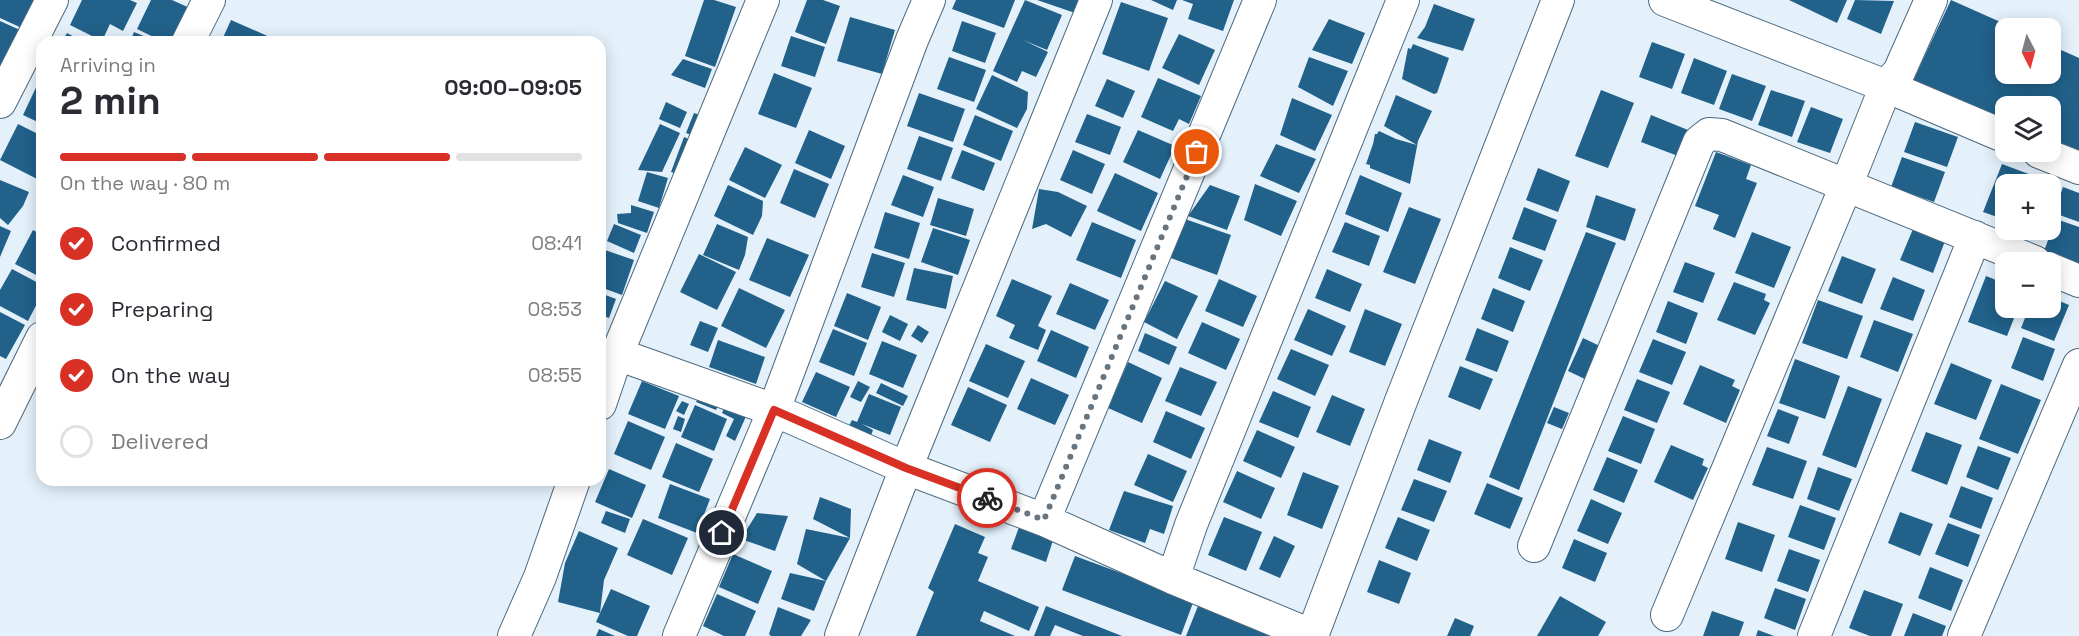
<!DOCTYPE html>
<html lang="en">
<head>
<meta charset="utf-8">
<style>
  :root { --surface:#fff; --page:#f2f2f3; --text:#2b2b33; --muted:#7c7c81; --line:#e1e1e2; --accent:#d93025 }
  body { margin:0; font-family:"Space Grotesk",sans-serif; background:var(--page); color:var(--text); height:100vh; display:flex; flex-direction:column; font-size:22px; white-space:nowrap }
  * { box-sizing:border-box; margin:0 }
  p { font-size:20px; color:var(--muted) }
  .icon { flex:none; width:33px; height:33px; fill:none; stroke:currentColor; stroke-width:2; stroke-linecap:round; stroke-linejoin:round }
  .map { position:relative; flex:1; overflow:hidden }
  .panel { position:absolute; left:36px; top:36px; width:570px; height:450px; display:flex; flex-direction:column; background:var(--surface); border-radius:18px; box-shadow:0 3px 15px #0003 }
  .panel>* { flex:none }
  .needle { width:39px; rotate:174deg }
  .tools { position:absolute; left:1995px; top:18px; display:grid; gap:12px }
  .tools a { display:grid; place-items:center; width:66px; height:66px; border-radius:12px; background:var(--surface); box-shadow:0 3px 15px #0003; font-size:30px }
  .pin { position:absolute; display:grid; place-items:center; width:51px; height:51px; color:#fff; margin:-26px; border:3px solid #fff; border-radius:50%; box-shadow:0 2px 6px #0007 }
  .courier { position:absolute; display:grid; place-items:center; width:60px; height:60px; margin:-30px; border:4px solid #d93025; border-radius:50%; background:#fff; color:#222; box-shadow:0 2px 8px #0007 }
  .head em { font-style:normal; font-weight:800 }
  .head div { display:flex; flex-direction:column-reverse }
  .head { display:flex; align-items:center; justify-content:space-between; height:102px; padding:0 24px }
  h1 { font-size:39px; font-weight:800; line-height:45px }
  .bar { display:grid; grid-template-columns:repeat(4,1fr); gap:9px 6px; align-content:center; height:72px; padding:0 24px }
  .bar i { height:8px; border-radius:4px; background:var(--line) }
  .bar .on { background:var(--accent) }
  .bar p { grid-column:span 4 }
  ol { padding:0 24px; list-style:none }
  li { display:flex; align-items:center; gap:18px; height:66px }
  li p { margin-inline-start:auto }
  li .icon { padding:6px; border-radius:50%; background:var(--accent); color:#fff; stroke-width:4 }
  li:last-child { color:var(--muted) }
  li i { width:33px; height:33px; border:3px solid var(--line); border-radius:50% }
  .map>svg:first-child { display:block }
  .building { fill:#21618a }
  .lines { fill:none; stroke-linecap:round; stroke-linejoin:round }
  .street-casing { stroke:#4b687d; stroke-width:34 }
  .street { stroke:#fff; stroke-width:32 }
  .done { stroke:#68757f; stroke-width:6; stroke-dasharray:0 10.8 }
  .route { stroke:#d93025; stroke-width:8 }
</style>
</head>
<body>
<div class="map">
<svg width="2079" height="636" viewBox="0 0 2079 636">
  <rect width="100%" height="100%" fill="#e4f1fb"/>
  <path class="building" d="M0 0H38L24 29 0 18Z
    M82 0H130L137 3 123 31 110 24 102 41 70 25Z
    M151 0H172L192 9 174 42H164L137 29Z
    M704 0H714L736 7 715 67 685 56Z
    M807 0H823L840 6 826 44 795 32Z
    M956 0H1015L1004 28 952 9Z
    M1025 0 1062 15 1047 50 1023 40 1048 52 1036 77 1022 71 1017 82 993 71Z
    M1037 0H1087L1081 15Z
    M1151 0H1177L1173 10Z
    M1182 0H1234L1223 31 1188 19 1193 4Z
    M1789 0H1847L1837 23Z
    M1855 0 1894 1 1881 34 1847 19Z
    M1951 0 2014 28H2006V74H2050V45L2079 58V152L2050 141V106H2006V124L1910 87Z
    M1121 2 1168 18 1149 71 1102 54Z
    M1434 4 1475 19 1463 51 1417 38 1425 27Z
    M850 17 895 30 882 74 837 61Z
    M1329 19 1365 33 1352 64 1312 50Z
    M231 20 281 42H221Z
    M0 21 20 30 4 66 0 65Z
    M962 21 996 33 985 63 952 51Z
    M134 32 158 42H130Z
    M67 33 84 42H62Z
    M1179 34 1215 50 1199 85 1162 68Z
    M791 36 825 47 815 77 781 66Z
    M1652 42 1685 54 1672 89 1639 77Z
    M1413 44 1449 58 1437 93 1434 94 1402 79 1408 48 1411 49Z
    M949 57 986 70 974 102 937 89Z
    M1309 57 1348 71 1333 106 1298 87Z
    M1694 58 1727 71 1714 105 1681 93Z
    M683 59 712 69 705 88 671 75Z
    M774 73 812 88 796 128 758 114Z
    M1732 74 1766 86 1752 121 1719 109Z
    M992 75 1028 92 1027 109 1017 128 976 109Z
    M1158 78 1201 96 1189 124 1179 119 1173 131 1141 117Z
    M40 79 42 80V124L23 115Z
    M1107 79 1135 91 1123 118 1095 106Z
    M1601 90 1634 103 1608 168 1575 156Z
    M1771 90 1805 101 1792 137 1758 125Z
    M919 93 965 109 953 142 907 126Z
    M1396 95 1432 111 1418 141 1410 184 1370 168V165L1366 164 1373 144 1375 134H1377L1379 131 1396 139 1417 145 1384 126Z
    M1292 98 1332 115 1315 151 1280 135Z
    M666 102 687 112 680 128 659 119Z
    M1811 107 1843 119 1830 153 1797 142Z
    M694 113 711 119 703 139 686 133Z
    M1087 114 1121 127 1110 155 1075 142Z
    M975 115 1013 131 1001 161 963 145Z
    M1651 115 1688 130 1678 156 1641 142Z
    M1915 122 1958 137 1947 167 1904 152Z
    M18 124 42 136V173L39 180 0 160Z
    M660 124 680 133 662 172 638 170Z
    M809 130 845 146 831 179 795 163Z
    M1138 130 1175 146 1160 179 1123 162Z
    M919 136 953 148 941 181 907 169Z
    M684 137 696 142 684 176 671 172Z
    M1276 144 1316 159 1299 193 1260 176Z
    M745 147 782 165 765 198 729 180Z
    M962 150 995 163 984 191 951 178Z
    M1073 150 1105 164 1092 194 1060 180Z
    M1716 152 1751 165 1746 179 1757 183 1735 238 1713 229 1719 215 1695 206Z
    M1902 157 1945 172 1934 202 1891 187Z
    M2002 164 2039 178 2037 184H2006V220L1983 212Z
    M1538 168 1570 181 1558 212 1526 200Z
    M794 169 829 184 815 218 780 203Z
    M647 172 668 178 659 208 638 201Z
    M1115 173 1158 193 1141 231 1097 211Z
    M903 175 934 187 923 217 891 205Z
    M1360 175 1402 193 1388 232 1345 214Z
    M0 180 29 192 23 206 8 225 0 218Z
    M1255 184 1297 201 1281 236 1244 220Z
    M728 185 763 201 762 216 753 235 714 216Z
    M1210 185 1240 196 1227 230 1188 216Z
    M2063 187 2079 193V222L2054 213Z
    M1039 189 1058 192 1087 206 1071 237 1046 224 1032 229Z
    M1596 195 1636 209 1625 241 1586 227Z
    M938 198 974 209 966 236 930 225Z
    M631 205 654 212 647 233 618 223 617 214 631 213Z
    M1409 207 1441 219 1415 284 1383 272Z
    M1524 207 1557 220 1545 251 1512 239Z
    M885 212 920 223 909 259 874 248Z
    M1182 218 1231 235 1217 275 1168 257Z
    M2056 219 2079 227V264L2044 251Z
    M1092 222 1136 240 1121 278 1076 260Z
    M1345 222 1380 236 1369 266 1332 252Z
    M614 224 641 235 634 253 607 241Z
    M717 224 748 237 745 255 739 270 703 255Z
    M0 226 11 231 0 257Z
    M933 228 970 240 958 275 921 262Z
    M1913 229 1945 241 1933 273 1900 260Z
    M33 230 42 235V278L15 264Z
    M2029 230H2044L2041 237 2027 232Z
    M1586 232 1616 243 1519 490 1489 477Z
    M1752 232 1791 247 1774 288 1735 273Z
    M767 238 809 255 790 297 749 280Z
    M1510 247 1543 260 1530 291 1498 278Z
    M602 249 634 260 622 295 600 287V256Z
    M872 253 905 263 894 297 861 287Z
    M699 254 736 272 717 310 680 292Z
    M1842 256 1876 269 1862 304 1828 291Z
    M1685 262 1715 273 1703 303 1673 292Z
    M914 268 953 276 946 309 906 300Z
    M12 269 42 285V294L28 321 0 306V290Z
    M1327 269 1362 284 1350 312 1315 298Z
    M1986 276 2006 284V308H2018L2007 336 1968 322Z
    M1893 277 1925 290 1913 321 1880 309Z
    M1012 279 1052 296 1038 326 1046 330 1038 350 1009 338 1015 325 996 316Z
    M1219 279 1257 296 1243 327 1205 311Z
    M1165 281 1198 296 1177 339 1144 322Z
    M1734 282 1766 294 1764 300 1770 303 1755 335 1717 320Z
    M1070 283 1109 300 1095 330 1056 314Z
    M739 288 785 310 766 348 721 326Z
    M1493 288 1525 301 1513 332 1481 319Z
    M600 293 616 299 609 318 600 315Z
    M847 293 881 307 868 340 834 326Z
    M2050 297 2069 305 2054 341 2021 328 2029 308H2050Z
    M1818 300 1863 316 1847 359 1802 343Z
    M1668 301 1698 313 1686 344 1656 332Z
    M1308 309 1346 326 1332 356 1294 340Z
    M1365 309 1402 324 1385 366 1349 352Z
    M0 312 25 325 6 359 0 356Z
    M890 315 908 324 900 341 882 332Z
    M1874 320 1913 334 1898 372 1860 357Z
    M700 321 718 328 708 352 690 345Z
    M1202 322 1240 339 1226 370 1188 353Z
    M918 325 929 332 922 343 911 336Z
    M1477 328 1509 341 1497 372 1465 360Z
    M833 329 867 343 854 376 819 362Z
    M1051 330 1089 347 1076 378 1037 361Z
    M1145 333 1177 347 1169 365 1138 351Z
    M2023 337 2055 349 2043 381 2011 368Z
    M1583 338 1602 347 1587 380 1568 371Z
    M1653 339 1686 352 1672 385 1639 372Z
    M718 340 765 357 756 384 709 367Z
    M882 341 917 355 903 388 869 374Z
    M986 344 1025 361 1008 398 969 381Z
    M1291 349 1329 365 1315 396 1277 379Z
    M1795 359 1840 376 1825 419 1779 403Z
    M1128 362 1162 378 1142 423 1108 408Z
    M1951 363 1992 380 1976 420 1934 404Z
    M1700 365 1735 380 1732 386 1740 390 1726 423 1683 404Z
    M1460 366 1493 379 1480 410 1448 397Z
    M1180 367 1217 382 1201 416 1165 401Z
    M816 372 850 387 836 417 802 402Z
    M1031 378 1069 395 1055 425 1017 409Z
    M1637 379 1670 392 1657 423 1624 410Z
    M642 381 679 396 665 429 628 414Z
    M858 381 870 387 861 402 850 397Z
    M881 383 908 396 903 406 876 393Z
    M2001 384 2041 400 2018 454 1979 439Z
    M1848 386 1882 399 1856 468 1822 455Z
    M968 387 1007 405 990 442 951 425Z
    M1273 391 1311 407 1298 438 1259 422Z
    M700 394 720 401 716 410 696 402Z
    M869 394 901 407 890 435 862 424 873 430 870 438 848 428 852 420 857 422Z
    M1332 395 1365 409 1350 446 1316 432Z
    M682 401 689 404 684 415 676 411Z
    M726 403 748 412 735 441 726 436 734 419 722 413Z
    M695 405 727 419 714 451 681 437Z
    M1554 407 1569 413 1562 429 1547 423Z
    M1778 409 1799 417 1789 444 1767 436Z
    M1166 411 1205 428 1191 459 1153 442Z
    M678 416 685 419 681 432 673 429Z
    M1623 416 1655 429 1641 464 1608 451Z
    M628 421 665 437 651 470 614 454Z
    M1257 430 1295 447 1281 478 1243 461Z
    M1926 432 1962 445 1947 485 1911 471Z
    M1429 439 1462 452 1450 483 1417 470Z
    M676 443 713 459 699 492 662 477Z
    M1671 445 1704 459 1702 465 1708 468 1693 500 1654 482Z
    M1978 446 2011 458 1998 490 1966 477Z
    M1767 447 1807 461 1793 499 1752 485Z
    M1148 454 1187 471 1173 502 1134 485Z
    M1607 457 1638 470 1624 503 1593 490Z
    M1818 467 1852 479 1839 511 1807 499Z
    M609 469 646 485 632 518 595 502Z
    M1237 471 1275 488 1261 519 1223 502Z
    M1303 472 1339 486 1322 529 1287 515Z
    M1414 479 1447 491 1434 522 1401 510Z
    M1487 483 1523 498 1510 529 1474 514Z
    M670 484 710 499 697 533 658 518Z
    M1961 486 1993 498 1981 529 1949 517Z
    M1124 491 1173 506 1164 534 1150 529 1145 543 1109 530Z
    M820 497 851 509 850 538 813 519Z
    M1591 499 1622 513 1608 544 1577 531Z
    M1800 505 1836 518 1824 550 1788 537Z
    M606 511 630 519 625 533 601 523Z
    M1900 512 1933 524 1920 556 1888 543Z
    M757 513 788 516 775 551 741 539Z
    M1224 517 1262 532 1246 571 1208 555Z
    M1398 517 1430 530 1417 561 1385 548Z
    M643 519 688 538 672 575 627 555Z
    M1022 519 1056 531 1046 562 1011 549Z
    M1738 522 1775 535 1762 572 1725 559Z
    M1948 523 1980 535 1968 567 1935 554Z
    M955 524 985 537 978 553 988 557 978 581 1039 607 1029 631 984 611 980 621 1015 636H916L934 592 928 588Z
    M806 529 850 538 826 581 797 564Z
    M579 531 618 548 604 580 600 613 611 589 650 606 637 636H628L596 622 600 613 558 602 565 563Z
    M1274 536 1295 546 1280 578 1259 569Z
    M1574 539 1607 553 1595 582 1562 568Z
    M1789 549 1820 560 1808 592 1777 581Z
    M733 554 772 571 758 604 719 587Z
    M1075 556 1194 600 1181 635 1062 590Z
    M1379 560 1411 573 1399 604 1367 592Z
    M1930 567 1963 580 1951 611 1918 598Z
    M790 573 826 581 814 611 781 599Z
    M1775 588 1806 599 1795 630 1764 618Z
    M1864 590 1903 604 1891 636H1870L1849 628Z
    M717 594 756 611 745 636H724L703 626Z
    M1560 596 1606 622 1598 636H1537Z
    M1200 601 1287 636H1186Z
    M1046 606 1122 636H1083L1055 625 1050 636H1034Z
    M778 607 811 620 801 636H771L769 634Z
    M1712 611 1744 622 1739 636H1703Z
    M1913 613 1946 626 1942 636H1904Z
    M1455 618 1474 626 1470 636H1447Z
    M599 629 615 636H596Z
    M1758 630 1774 636H1756Z"/>
  <g class="lines">
    <g class="street-casing">
      <path id="street" d="M1665 0 1886 86 2006 137
        M188 42 209 0
        M0 102 52 0
        M2039 152 2079 168
        M2050 269 2079 281
        M617 354 774 410 906 468 1044 520 1173 578 1313 636
        M600 404 617 354 763 0
        M0 423 42 338
        M1044 520 1260 0
        M1534 546 1699 142 1709 134 1722 135 2035 262
        M1173 578 1191 525 1403 0
        M1667 615 1846 186 1886 86 1899 72 1931 0
        M514 636 540 577 574 480
        M679 636 774 410 912 40 929 0
        M841 636 906 468 1096 0
        M1312 636 1401 401 1558 0
        M1814 636 1975 237
        M1964 636 2079 365"/>
    </g>
    <use href="#street" class="street"/>
  </g>
  <g class="lines">
    <path class="done" d="M987 498 1044 520 1197 152"/>
    <path class="route" d="M722 533 774 410 906 468 987 498"/>
  </g>
</svg>
<div class="tools">
<a><svg class="needle" viewBox="-14 -14 28 28"><path d="M0-13l5 13h-10z" fill="#e53935"/><path d="M0 13l5-13h-10z" fill="#7c7c81"/></svg></a>
<a><svg class="icon" aria-label="layers" viewBox="0 0 24 24"><path d="M12 4l9 5-9 5-9-5zM3 14l9 5 9-5"/></svg></a>
<a>+</a>
<a>−</a>
</div>
<div class="pin" style="left:1197px;top:152px;background:#ea580c"><svg class="icon" aria-label="bag" viewBox="0 0 24 24"><path d="M5 8h14l-1 12H6zM9 8a3 3 0 0 1 6 0"/></svg></div>
<div class="pin" style="left:722px;top:533px;background:#1f2937"><svg class="icon" aria-label="home" viewBox="0 0 24 24"><path d="M3 11l9-7 9 7M6 9v11h12V9"/></svg></div>
<div class="courier" style="left:987px;top:498px"><svg class="icon" aria-label="bike" viewBox="0 0 24 24"><circle cx="6" cy="16" r="4"/><circle cx="18" cy="16" r="4"/><path d="M6 16l4-8h5l3 8M10 8l3 8H6M13 5h3"/></svg></div>
<section class="panel">
<div class="head"><div><h1>2 min</h1><p>Arriving in</p></div><em>09:00–09:05</em></div>
<div class="bar"><i class="on"></i><i class="on"></i><i class="on"></i><i></i><p>On the way · 80 m</p></div>
<ol>
<li><svg class="icon" aria-label="check" viewBox="0 0 24 24"><path d="M5 12l5 5 9-10"/></svg>Confirmed<p>08:41</p></li>
<li><svg class="icon" aria-label="check" viewBox="0 0 24 24"><path d="M5 12l5 5 9-10"/></svg>Preparing<p>08:53</p></li>
<li><svg class="icon" aria-label="check" viewBox="0 0 24 24"><path d="M5 12l5 5 9-10"/></svg>On the way<p>08:55</p></li>
<li><i></i>Delivered</li>
</ol>
</section>
</div>
</body>
</html>
